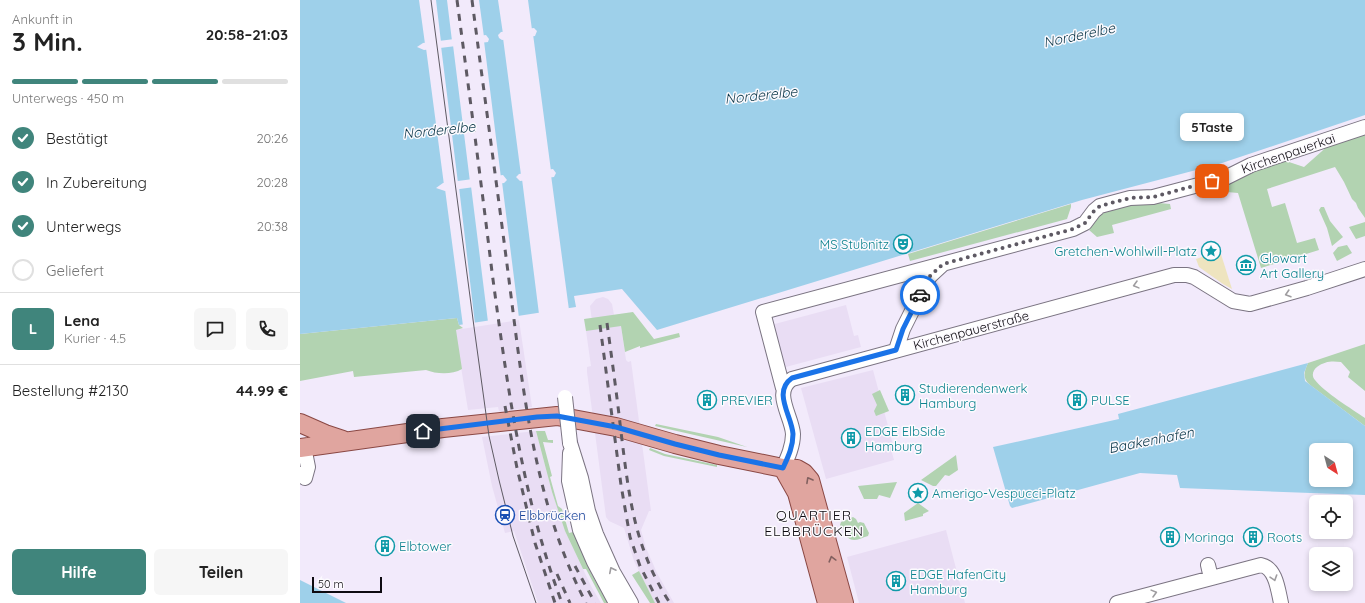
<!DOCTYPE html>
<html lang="de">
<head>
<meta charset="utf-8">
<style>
  :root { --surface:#fff; --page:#f6f6f6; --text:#222; --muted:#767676; --line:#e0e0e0; --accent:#40857c }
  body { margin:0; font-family:Quicksand,sans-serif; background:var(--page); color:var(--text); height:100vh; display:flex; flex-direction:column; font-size:15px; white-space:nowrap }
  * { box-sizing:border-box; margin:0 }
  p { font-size:13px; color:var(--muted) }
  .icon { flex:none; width:22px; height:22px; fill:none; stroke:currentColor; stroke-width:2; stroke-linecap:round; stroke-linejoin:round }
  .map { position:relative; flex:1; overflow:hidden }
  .side { display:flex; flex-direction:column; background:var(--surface); width:300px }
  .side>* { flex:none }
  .needle { width:26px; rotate:144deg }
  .fabs { position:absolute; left:1009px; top:443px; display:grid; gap:8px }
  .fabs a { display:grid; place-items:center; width:44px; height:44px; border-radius:6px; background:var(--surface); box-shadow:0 2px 6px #0003; font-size:20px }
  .scale { position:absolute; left:12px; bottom:10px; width:70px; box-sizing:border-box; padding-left:4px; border:2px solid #0e0b11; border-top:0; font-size:11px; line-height:14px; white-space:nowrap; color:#0e0b11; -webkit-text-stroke:3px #fcfafe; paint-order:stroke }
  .pin { position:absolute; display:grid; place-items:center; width:34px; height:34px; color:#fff; margin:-17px; border-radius:8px; box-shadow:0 2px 6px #0006 }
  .courier { position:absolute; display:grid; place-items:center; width:40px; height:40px; margin:-20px; border:3px solid #1a73e8; border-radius:50%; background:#fff; color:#222; box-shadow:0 1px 5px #0007 }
  .bubble { position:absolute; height:28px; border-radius:6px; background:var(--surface); box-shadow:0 2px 6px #0003; font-size:13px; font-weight:700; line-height:28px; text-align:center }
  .headline em { font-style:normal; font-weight:700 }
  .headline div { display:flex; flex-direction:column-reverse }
  .headline { display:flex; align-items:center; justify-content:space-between; height:68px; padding:0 12px }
  h1 { font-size:26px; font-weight:700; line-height:30px }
  .bar { display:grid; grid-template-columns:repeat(4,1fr); gap:6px 4px; align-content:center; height:48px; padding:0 12px }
  .bar i { height:5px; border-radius:3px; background:var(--line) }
  .bar .active { background:var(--accent) }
  .bar p { grid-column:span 4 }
  .line { display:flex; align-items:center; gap:10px; padding:0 12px; border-top:1px solid var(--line) }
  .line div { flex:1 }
  .round { display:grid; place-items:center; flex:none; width:42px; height:42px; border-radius:6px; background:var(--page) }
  ol { padding:0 12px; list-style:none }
  li { display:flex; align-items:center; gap:12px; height:44px }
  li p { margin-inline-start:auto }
  li .icon { padding:4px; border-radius:50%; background:var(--accent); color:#fff; stroke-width:4 }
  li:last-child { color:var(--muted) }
  li i { width:22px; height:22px; border:2px solid var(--line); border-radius:50% }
  .button { display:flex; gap:8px; margin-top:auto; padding:8px 12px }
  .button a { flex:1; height:46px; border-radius:6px; background:var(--accent); color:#fff; font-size:16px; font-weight:700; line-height:46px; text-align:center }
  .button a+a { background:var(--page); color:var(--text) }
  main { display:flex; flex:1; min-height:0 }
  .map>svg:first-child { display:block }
  .built { fill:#e9ddf4 }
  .green { fill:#b2d3b1 }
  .sand { fill:#eee4bf }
  .water { fill:#9ed0ea; fill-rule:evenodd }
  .pier { fill:#f2eafb }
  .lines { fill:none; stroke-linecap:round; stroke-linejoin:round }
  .minor-casing { stroke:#7b7482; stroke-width:16 }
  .major-casing { stroke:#8a4844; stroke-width:20 }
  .minor { stroke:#fff; stroke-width:14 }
  .major { stroke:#e0a59f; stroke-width:18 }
  .tram { stroke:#5e5a63; stroke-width:1 }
  .rail { stroke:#5e5a63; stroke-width:3; stroke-dasharray:7 7; stroke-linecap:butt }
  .minor-bridge-casing { stroke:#7b7482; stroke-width:16; stroke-linecap:butt }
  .minor-bridge { stroke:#fff; stroke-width:14 }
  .oneway { stroke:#9f9da0 }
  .oneway2 { stroke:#82605f }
  .done { stroke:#5e5963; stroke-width:4; stroke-dasharray:0 7.2 }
  .route { stroke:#1a73e8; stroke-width:5 }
  .labels { text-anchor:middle; stroke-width:3; stroke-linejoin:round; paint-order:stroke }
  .street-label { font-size:13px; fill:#0e0b11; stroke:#fcfafe }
  .culture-label { font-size:13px; fill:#0d838f; stroke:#fcfafe; text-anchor:start }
  .transit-label { font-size:13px; fill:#164399; stroke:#fcfafe; text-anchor:start }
  .water-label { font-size:14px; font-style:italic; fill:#0b3749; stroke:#fcfafe }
  .neighbourhood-label { font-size:14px; letter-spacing:1px; fill:#0e0b11; stroke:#fcfafe }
</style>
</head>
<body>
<main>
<section class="side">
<div class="headline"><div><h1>3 Min.</h1><p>Ankunft in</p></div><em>20:58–21:03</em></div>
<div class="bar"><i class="active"></i><i class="active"></i><i class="active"></i><i></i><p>Unterwegs · 450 m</p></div>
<ol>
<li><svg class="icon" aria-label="check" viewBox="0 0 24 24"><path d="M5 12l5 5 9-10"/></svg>Bestätigt<p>20:26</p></li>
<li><svg class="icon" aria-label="check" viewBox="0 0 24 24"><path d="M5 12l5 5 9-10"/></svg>In Zubereitung<p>20:28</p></li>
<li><svg class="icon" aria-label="check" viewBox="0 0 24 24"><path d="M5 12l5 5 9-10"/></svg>Unterwegs<p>20:38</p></li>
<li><i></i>Geliefert</li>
</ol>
<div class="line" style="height:72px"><b class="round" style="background:var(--accent);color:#fff">L</b><div><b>Lena</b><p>Kurier · 4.5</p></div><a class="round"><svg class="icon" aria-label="chat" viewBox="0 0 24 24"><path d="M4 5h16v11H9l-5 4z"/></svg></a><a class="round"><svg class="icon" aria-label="phone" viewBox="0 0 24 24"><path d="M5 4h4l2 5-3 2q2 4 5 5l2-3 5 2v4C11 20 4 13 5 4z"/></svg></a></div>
<div class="line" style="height:52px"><div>Bestellung #2130</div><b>44.99 €</b></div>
<div class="button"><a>Hilfe</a><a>Teilen</a></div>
</section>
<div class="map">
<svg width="1065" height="603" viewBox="0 0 1065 603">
  <rect width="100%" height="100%" fill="#f2eafb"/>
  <path class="built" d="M303 297 308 299 312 304 316 326H321L326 360 328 362 331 361 351 511H349L341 530 346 548 357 573 374 603H355L334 561 324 528 309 521 306 517 287 372V367L291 366 286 331 293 329 290 306 296 299Z
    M546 305 554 336 558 335 561 347 482 368 471 325Z
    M219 320 232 407 201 412 199 411 198 407 168 410 155 330Z
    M573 370 595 452 592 453 594 460 526 479 501 388Z
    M236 431 252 492 265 531 291 586 301 603H238L214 531 205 533 192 486 182 437Z
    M646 530 665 603H559L547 557Z"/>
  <path class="green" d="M1065 132V218L1058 208 1056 203 1052 199 1044 182 1035 167 967 189 972 207 985 203 997 243 1015 238 1019 250 961 268 938 193 927 192 926 190 927 184 946 173 983 160 1004 167 1030 144Z
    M859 203 870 204 871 209 812 225 814 233 797 237 789 230 799 211 823 205Z
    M771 204V207L767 219 610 261 608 254Z
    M1021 207H1024L1030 221 1043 237 1032 246 1027 228 1019 210Z
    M1065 222V236L1056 239 1049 227Z
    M1047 245 1052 253 1037 261 1033 253 1038 247Z
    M333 312 354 339 379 333 380 337 340 348V346L325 352 321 326 286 331 284 319Z
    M157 318 159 325 163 328 156 330 162 369C152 375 136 374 126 370L54 377 53 371 0 381V334Z
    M1065 344V391L1048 377 1050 372 1041 362C1032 361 1025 361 1017 367 1013 370 1011 376 1015 380 1024 392 1052 409 1065 418V426L1010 385C1002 378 1004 372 1008 363Z
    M580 390 589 411 576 416 574 411 577 405 572 394Z
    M356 424 418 437 447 447 355 426Z
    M236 431H245L248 440H253V443L243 442 252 476 250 477 258 506 262 509 269 533 273 532 292 575 308 603H304L286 569H283L265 531 252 492Z
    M350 448 365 454 417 465V467L364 456 349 450Z
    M656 455 658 470 649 476 645 475 636 486H633L621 480Z
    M597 482 590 498 579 495 577 499H564L558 486Z
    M618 503 629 511 623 514V516L605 521 604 513Z
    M553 517 556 519 558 523 560 522 564 523 569 533 568 536C558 539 553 544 545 535L546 532 540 525 541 522Z
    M339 571 355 603H350L332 575Z"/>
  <path class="sand" d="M920 251 932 289 923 284 899 267 896 259Z"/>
  <path class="water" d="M0 0H1065V115L919 164 782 200 357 330 322 289 274 296 276 307 159 325 157 318 0 334ZM234 28 237 31 235 36 202 40 199 38 198 35 201 32ZM186 35 189 39 188 42 124 50 117 47 123 43ZM253 169 256 173 254 177 220 181 216 177 219 174ZM203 175 207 180 204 183 145 191 136 188 143 183Z
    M1008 363 1004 373 1005 381 1065 426V495L880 488 877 475 840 473 712 508 710 506 693 447 819 419 818 414ZM1016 450H1046V480H1016Z
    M0 580 46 603H0Z"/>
  <path class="pier" d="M119 0H136L141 42 125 44Z
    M147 0H179L184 37 152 41Z
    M198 0H228L232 30 203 34Z
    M233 34 251 171 221 175 203 38Z
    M184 41 201 178 170 182 153 45Z
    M141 46 158 183 144 185 126 48Z
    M251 175 269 310 239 314 222 179Z
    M202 182 219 318 188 322 171 186Z
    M159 187 175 324 163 326 145 189Z"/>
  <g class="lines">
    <g class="minor-casing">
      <path id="minor" d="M596 350 603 329 625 285 630 276 643 264
        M483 388 463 312 773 229 785 223 794 211 800 206 830 198 853 197 925 178 951 165 1065 127
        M270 443 281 478 288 511 296 534 313 572 331 603
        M270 453 269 481 280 530 294 562 316 603
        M483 468C488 457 493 446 493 434 492 416 472 392 492 379L874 275H887L894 277 933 301 950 304 1007 288 1065 269
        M0 474 5 478 8 467 4 447
        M908 565 911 578
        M817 603 961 565C976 568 978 590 981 603"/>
    </g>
    <g class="major-casing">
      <path id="major" d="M0 423 25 434 43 440
        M0 448 143 428 257 416 316 427 375 444 419 455 483 468 497 469 504 473 510 480 544 603
        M483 468 497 493 527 603"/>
    </g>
    <use href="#minor" class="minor"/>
    <use href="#major" class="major"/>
    <path class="tram" d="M131 0 174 327 189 436 199 480 213 536 236 603"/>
    <path class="rail" d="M157 0C169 91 181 181 192 272 207 384 222 497 262 603
      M172 0C184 93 197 186 209 280 223 389 234 503 286 603
      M307 323C312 360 317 396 321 432 329 496 334 548 370 603
      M300 325 321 485 330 537 340 566 359 603
      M205 406 217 468 235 543 255 603
      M275 566 295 603
      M257 574 270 603"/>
    <g class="minor-bridge-casing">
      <path id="minor-bridge" d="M265 397 270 443"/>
    </g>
    <use href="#minor-bridge" class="minor-bridge"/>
  </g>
  <defs><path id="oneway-chevron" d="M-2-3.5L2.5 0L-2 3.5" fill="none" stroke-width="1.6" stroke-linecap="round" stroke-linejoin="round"/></defs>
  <g class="oneway">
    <use href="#oneway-chevron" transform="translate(836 285) rotate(165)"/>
    <use href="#oneway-chevron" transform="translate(988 294) rotate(163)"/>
    <use href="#oneway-chevron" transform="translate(312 570) rotate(-117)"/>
    <use href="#oneway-chevron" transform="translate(974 578) rotate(72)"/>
    <use href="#oneway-chevron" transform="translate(854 593) rotate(-15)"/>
  </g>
  <g class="oneway2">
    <use href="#oneway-chevron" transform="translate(509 480) rotate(-119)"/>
    <use href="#oneway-chevron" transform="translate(532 559) rotate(-105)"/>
  </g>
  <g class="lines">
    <path class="done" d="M620 295 630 276 643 264 773 229 785 223 794 211 800 206 830 198 853 197 912 181"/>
    <path class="route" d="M123 431 237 417 257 416 316 427 375 444 419 455 483 468C488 457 493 447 493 434 492 416 472 392 492 378L596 350 603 329 620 295"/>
  </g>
  <defs>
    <g id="theatre-ring" transform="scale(1)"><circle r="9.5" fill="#fcfafe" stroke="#0f9aa8" stroke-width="1.5"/><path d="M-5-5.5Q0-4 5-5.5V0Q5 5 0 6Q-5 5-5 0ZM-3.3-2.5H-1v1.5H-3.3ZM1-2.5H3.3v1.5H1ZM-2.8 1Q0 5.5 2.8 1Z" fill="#0f9aa8"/></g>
    <g id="sight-ring" transform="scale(1)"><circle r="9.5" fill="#fcfafe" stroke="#0f9aa8" stroke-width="1.5"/><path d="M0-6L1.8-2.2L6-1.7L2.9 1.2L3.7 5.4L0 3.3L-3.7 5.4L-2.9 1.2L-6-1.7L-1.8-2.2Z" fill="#0f9aa8"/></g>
    <g id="museum-ring" transform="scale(1)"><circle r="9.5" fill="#fcfafe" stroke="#0f9aa8" stroke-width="1.5"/><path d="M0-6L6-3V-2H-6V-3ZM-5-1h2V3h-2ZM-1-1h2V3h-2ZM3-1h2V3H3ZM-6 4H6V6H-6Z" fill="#0f9aa8"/></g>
    <g id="building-ring" transform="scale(1)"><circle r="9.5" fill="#fcfafe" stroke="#0f9aa8" stroke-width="1.5"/><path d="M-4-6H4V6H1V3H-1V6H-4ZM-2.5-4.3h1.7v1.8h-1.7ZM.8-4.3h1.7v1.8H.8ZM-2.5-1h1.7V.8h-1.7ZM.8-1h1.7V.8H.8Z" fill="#0f9aa8"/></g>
    <g id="station-ring" transform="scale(1)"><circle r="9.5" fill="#fcfafe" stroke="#1a4fb4" stroke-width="1.5"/><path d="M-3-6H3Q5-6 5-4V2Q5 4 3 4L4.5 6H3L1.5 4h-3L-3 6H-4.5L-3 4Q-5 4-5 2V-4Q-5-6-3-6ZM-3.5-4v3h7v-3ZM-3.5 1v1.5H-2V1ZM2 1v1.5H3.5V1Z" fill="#1a4fb4"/></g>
  </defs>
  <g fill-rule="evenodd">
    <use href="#theatre-ring" x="603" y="244"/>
    <use href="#sight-ring" x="911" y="251"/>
    <use href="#museum-ring" x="946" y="265"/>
    <use href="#building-ring" x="605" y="395"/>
    <use href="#building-ring" x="407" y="400"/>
    <use href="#building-ring" x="777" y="400"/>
    <use href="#building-ring" x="551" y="438"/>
    <use href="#sight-ring" x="618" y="493"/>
    <use href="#station-ring" x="205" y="515"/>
    <use href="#building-ring" x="870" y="537"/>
    <use href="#building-ring" x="953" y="537"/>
    <use href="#building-ring" x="85" y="546"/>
    <use href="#building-ring" x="596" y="581"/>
  </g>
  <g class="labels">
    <g class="street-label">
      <text transform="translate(988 153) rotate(-19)" y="5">Kirchenpauerkai</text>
      <text transform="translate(671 330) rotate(-15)" y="5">Kirchenpauerstraße</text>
    </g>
    <g class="culture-label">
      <text x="589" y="249" text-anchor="end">MS Stubnitz</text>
      <text x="897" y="256" text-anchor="end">Gretchen-Wohlwill-Platz</text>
      <text x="960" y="263">Glowart<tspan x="960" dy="15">Art Gallery</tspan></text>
      <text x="619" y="393">Studierendenwerk<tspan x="619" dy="15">Hamburg</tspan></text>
      <text x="421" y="405">PREVIER</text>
      <text x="791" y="405">PULSE</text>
      <text x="565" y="436">EDGE ElbSide<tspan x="565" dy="15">Hamburg</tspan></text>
      <text x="632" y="498">Amerigo-Vespucci-Platz</text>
      <text x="884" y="542">Moringa</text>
      <text x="967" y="542">Roots</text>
      <text x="99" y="551">Elbtower</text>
      <text x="610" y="579">EDGE HafenCity<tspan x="610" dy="15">Hamburg</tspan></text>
    </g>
    <g class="transit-label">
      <text x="219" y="520">Elbbrücken</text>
    </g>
    <g class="water-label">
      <text transform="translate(779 35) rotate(-12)" y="5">Norderelbe</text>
      <text transform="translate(461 95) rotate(-6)" y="5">Norderelbe</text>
      <text transform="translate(139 130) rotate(-6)" y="5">Norderelbe</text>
      <text transform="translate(851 440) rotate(-11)" y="5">Baakenhafen</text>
    </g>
    <g class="neighbourhood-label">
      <text x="514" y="520">QUARTIER<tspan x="514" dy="16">ELBBRÜCKEN</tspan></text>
    </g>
  </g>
</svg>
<div class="fabs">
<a><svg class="needle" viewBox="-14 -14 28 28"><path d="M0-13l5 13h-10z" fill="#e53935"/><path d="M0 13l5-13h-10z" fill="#767676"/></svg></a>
<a><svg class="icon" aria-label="locate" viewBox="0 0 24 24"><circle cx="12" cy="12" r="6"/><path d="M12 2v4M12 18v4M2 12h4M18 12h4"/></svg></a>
<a><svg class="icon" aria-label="layers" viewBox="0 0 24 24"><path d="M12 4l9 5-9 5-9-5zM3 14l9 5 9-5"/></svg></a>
</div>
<div class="scale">50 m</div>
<div class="pin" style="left:912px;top:181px;background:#ea580c"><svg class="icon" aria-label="bag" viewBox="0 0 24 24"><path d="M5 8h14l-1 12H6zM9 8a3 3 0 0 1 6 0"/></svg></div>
<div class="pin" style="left:123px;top:431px;background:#1f2937"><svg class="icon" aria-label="home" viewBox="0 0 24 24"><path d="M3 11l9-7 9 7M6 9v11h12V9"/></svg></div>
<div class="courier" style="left:620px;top:295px"><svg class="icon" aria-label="car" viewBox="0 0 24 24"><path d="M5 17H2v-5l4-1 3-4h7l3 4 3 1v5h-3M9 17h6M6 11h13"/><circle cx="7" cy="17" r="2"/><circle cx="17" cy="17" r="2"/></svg></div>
<div class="bubble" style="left:880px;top:113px;width:64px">5Taste</div>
</div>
</main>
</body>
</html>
